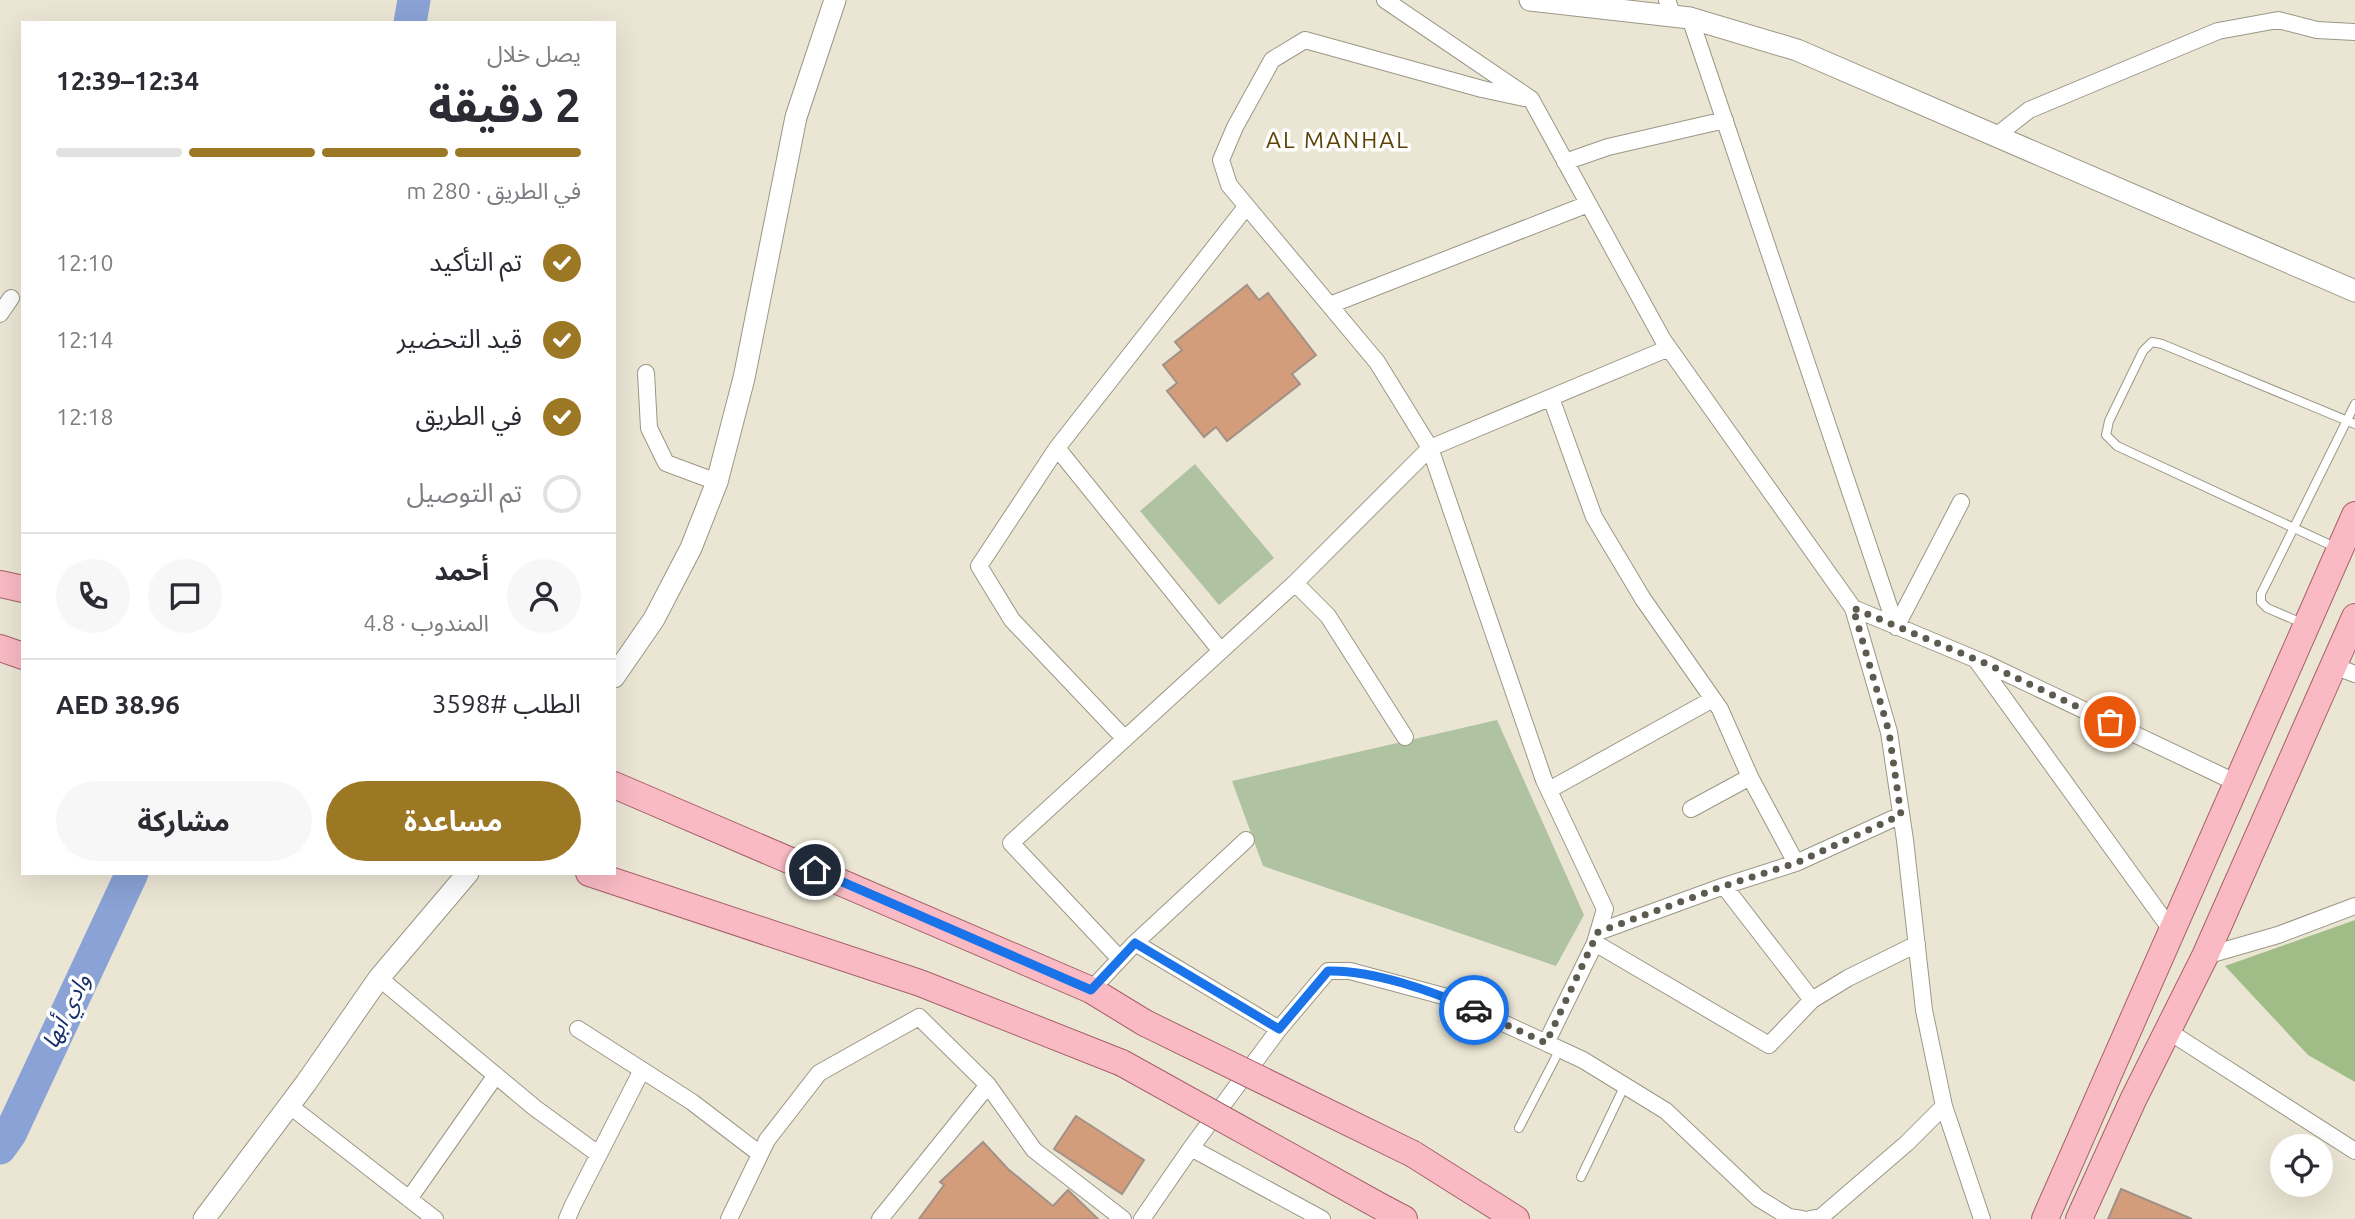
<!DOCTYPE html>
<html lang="ar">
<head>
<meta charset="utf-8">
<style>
  :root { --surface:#fff; --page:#f7f7f7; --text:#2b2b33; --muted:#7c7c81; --line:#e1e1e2; --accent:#9d7824 }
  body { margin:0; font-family:Ubuntu,"Noto Sans Arabic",sans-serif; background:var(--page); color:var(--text); direction:rtl; height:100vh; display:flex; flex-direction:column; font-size:26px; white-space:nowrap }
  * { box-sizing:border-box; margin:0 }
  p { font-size:23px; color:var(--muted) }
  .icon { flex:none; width:38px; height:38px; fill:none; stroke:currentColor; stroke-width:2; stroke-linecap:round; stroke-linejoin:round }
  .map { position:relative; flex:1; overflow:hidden; direction:ltr }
  .details { position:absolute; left:21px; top:21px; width:595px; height:854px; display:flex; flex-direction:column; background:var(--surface); border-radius:0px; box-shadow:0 7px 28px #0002; direction:rtl }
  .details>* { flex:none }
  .buttons { position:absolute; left:2270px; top:1134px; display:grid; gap:14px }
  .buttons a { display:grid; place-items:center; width:63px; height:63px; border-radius:50%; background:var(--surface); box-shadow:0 7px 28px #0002; font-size:35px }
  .pin { position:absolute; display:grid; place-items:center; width:60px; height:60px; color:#fff; margin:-30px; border:4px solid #fff; border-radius:50%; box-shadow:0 2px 7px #0007 }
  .courier { position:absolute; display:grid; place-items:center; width:70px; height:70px; margin:-35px; border:5px solid #1a73e8; border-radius:50%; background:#fff; color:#222; box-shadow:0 2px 9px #0007 }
  .head em { font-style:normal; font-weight:700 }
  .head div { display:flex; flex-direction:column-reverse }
  .head { display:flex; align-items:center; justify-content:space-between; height:119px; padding:0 35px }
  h1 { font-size:46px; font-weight:700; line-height:52px }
  .bar { display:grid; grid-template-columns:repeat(4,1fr); gap:10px 7px; align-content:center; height:84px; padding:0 35px }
  .bar i { height:9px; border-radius:5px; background:var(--line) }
  .bar .on { background:var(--accent) }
  .bar p { grid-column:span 4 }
  .line { display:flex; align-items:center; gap:18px; padding:0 35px; border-top:2px solid var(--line) }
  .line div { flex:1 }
  .round { display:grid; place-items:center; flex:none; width:74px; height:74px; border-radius:37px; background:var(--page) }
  ol { padding:0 35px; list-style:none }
  li { display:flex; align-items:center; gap:21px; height:77px }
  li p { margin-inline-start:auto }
  li .icon { padding:7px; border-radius:50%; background:var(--accent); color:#fff; stroke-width:4 }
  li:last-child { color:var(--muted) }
  li i { width:38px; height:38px; border:4px solid var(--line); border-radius:50% }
  .primary-button { display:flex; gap:14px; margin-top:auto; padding:14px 35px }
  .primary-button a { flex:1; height:80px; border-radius:42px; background:var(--accent); color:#fff; font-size:28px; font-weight:700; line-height:80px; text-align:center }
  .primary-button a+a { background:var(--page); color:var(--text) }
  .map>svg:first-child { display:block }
  .green { fill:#afc2a1 }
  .forest { fill:#a0bd88 }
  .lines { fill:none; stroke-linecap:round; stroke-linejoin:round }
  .river { stroke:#8aa2d5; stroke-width:33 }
  .building { fill:#d39d7c; stroke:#a29187; stroke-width:2 }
  .service-casing { stroke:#9b9786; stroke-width:10 }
  .minor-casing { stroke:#9b9786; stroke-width:18 }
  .tertiary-casing { stroke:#9b9786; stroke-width:23 }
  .primary-casing { stroke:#a56068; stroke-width:28 }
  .service { stroke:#fff; stroke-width:8 }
  .minor { stroke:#fff; stroke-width:16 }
  .tertiary { stroke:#fff; stroke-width:21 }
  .primary { stroke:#f9bac4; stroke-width:26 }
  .primary-bridge-casing { stroke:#a56068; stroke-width:28; stroke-linecap:butt }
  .primary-bridge { stroke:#f9bac4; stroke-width:26 }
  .done { stroke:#5d5a4f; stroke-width:7; stroke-dasharray:0 12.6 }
  .route { stroke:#1a73e8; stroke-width:9 }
  .labels { text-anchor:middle; stroke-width:7; stroke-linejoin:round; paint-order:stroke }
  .neighbourhood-label { font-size:23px; letter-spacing:2px; fill:#5d4405; stroke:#fff }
  .water-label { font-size:23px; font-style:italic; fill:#172f6c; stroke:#fff }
</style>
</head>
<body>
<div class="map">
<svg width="2355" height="1219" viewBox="0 0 2355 1219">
  <rect width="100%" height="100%" fill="#ebe6d4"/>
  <path class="green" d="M1195 464 1274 558 1219 605 1140 511Z
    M1497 720 1584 915 1556 966 1263 866 1232 781Z"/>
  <path class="forest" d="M2355 920V1082L2308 1055 2225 966Z"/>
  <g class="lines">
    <path class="river" d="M410 23 414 0
      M0 1148 10 1134 132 873"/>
  </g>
  <path class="building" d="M1247 285 1259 300 1268 293 1316 355 1292 374 1300 384 1227 441 1216 427 1204 437 1167 391 1177 383 1163 365 1182 350 1175 342Z
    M1076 1116 1144 1160 1122 1194 1054 1149Z
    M983 1142 1008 1169 1053 1206 1068 1190 1098 1219H919L944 1185 940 1182Z
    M2121 1189 2192 1219H2108Z"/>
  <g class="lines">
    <g class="service-casing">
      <path id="service" d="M2337 548 2117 446 2106 435 2109 421 2143 351 2152 342 2162 344 2355 424
        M2302 623 2267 608 2261 602V594L2355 404
        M1519 1128 1560 1049
        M1581 1177 1625 1085"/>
    </g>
    <g class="minor-casing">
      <path id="minor" d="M1385 0 1531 99 1663 340 1853 608 1889 732 1905 840 1924 1010 1944 1106 1982 1219
        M1667 0 1673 16
        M1690 18 1896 627
        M1524 98 1482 89 1305 40 1272 60 1235 127 1221 160 1229 185 1377 362 1430 448 1544 780 1605 909 1595 943 1546 1043
        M1996 136 2029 110 2218 31 2278 20 2317 30 2355 32
        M1565 162 1608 147 1725 120
        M1330 305 1588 204
        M0 314 11 298
        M646 373 649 428 666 463 717 482
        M1551 398 1594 517 1643 599 1720 709 1750 777 1796 863
        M1057 448 1220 650
        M1295 583 1328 616 1405 737
        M1853 608 1987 664 2237 783
        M1896 627 1961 502
        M1977 661 2172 931
        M2334 666 2355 674
        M1125 739 1012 620 979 566 1057 448 1246 207
        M1549 790 1713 699
        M1691 809 1750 777
        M1724 886 1812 1000
        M1598 932 1724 886 1796 863 1901 815
        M1135 943 1279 1029 1328 971H1350L1447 997 1583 1060 1666 1111 1758 1198 1789 1217 1802 1219
        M1595 943 1769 1045 1812 1000 1848 978 1917 944
        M2205 956 2278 935 2355 906
        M1120 959 1011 843 1295 583 1430 448 1669 348
        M379 978 535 1108 598 1154
        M1091 990 1135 943 1246 840
        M578 1029 692 1102 760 1154
        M2168 1031 2355 1151
        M290 1106 435 1219
        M1191 1148 1279 1029
        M409 1199 496 1075
        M567 1219 573 1205 642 1070
        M729 1219 767 1140 819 1073 919 1017 988 1085 1034 1150 1123 1219
        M880 1219 988 1085
        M1142 1219 1191 1148 1322 1219
        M1810 1219 1821 1217 1907 1143 1944 1106"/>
    </g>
    <g class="tertiary-casing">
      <path id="tertiary" d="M1530 0 1690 18 1797 50 2355 291
        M614 677 654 619 691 548 717 482 744 378 796 117 835 0
        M204 1219 306 1083 379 978 468 873"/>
    </g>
    <g class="primary-casing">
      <path id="primary" d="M0 584 23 589
        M0 648 23 656
        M614 785 1091 990 1145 1023
        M589 873 920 983 1122 1063
        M1413 1154 1516 1219
        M1385 1209 1404 1219
        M2045 1219 2355 515
        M2079 1219 2133 1100 2205 956 2355 617"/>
    </g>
    <use href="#service" class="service"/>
    <use href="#minor" class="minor"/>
    <use href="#tertiary" class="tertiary"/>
    <use href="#primary" class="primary"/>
    <g class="primary-bridge-casing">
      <path id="primary-bridge" d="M1145 1023 1413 1154
        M1122 1063 1385 1209"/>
    </g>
    <use href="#primary-bridge" class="primary-bridge"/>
  </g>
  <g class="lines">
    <path class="done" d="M1474 1010 1546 1043 1598 932 1724 886 1796 863 1901 815 1889 732 1853 608 1987 664 2110 722"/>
    <path class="route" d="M815 870 1091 990 1135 943 1279 1029 1328 971C1373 970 1433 991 1474 1010"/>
  </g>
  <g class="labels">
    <g class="neighbourhood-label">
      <text x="1338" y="148">AL MANHAL</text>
    </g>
    <g class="water-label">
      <text transform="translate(66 1011) rotate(-64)" y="8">وادي أبها</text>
    </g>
  </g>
</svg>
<div class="buttons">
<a><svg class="icon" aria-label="locate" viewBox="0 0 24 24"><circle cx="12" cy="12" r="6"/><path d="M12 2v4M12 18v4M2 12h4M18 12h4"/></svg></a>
</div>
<div class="pin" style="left:2110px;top:722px;background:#ea580c"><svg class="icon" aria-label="bag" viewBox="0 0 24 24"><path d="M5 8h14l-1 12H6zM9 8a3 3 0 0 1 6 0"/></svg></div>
<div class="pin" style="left:815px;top:870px;background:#1f2937"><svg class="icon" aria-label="home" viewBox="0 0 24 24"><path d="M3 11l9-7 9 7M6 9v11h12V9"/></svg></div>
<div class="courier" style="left:1474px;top:1010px"><svg class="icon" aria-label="car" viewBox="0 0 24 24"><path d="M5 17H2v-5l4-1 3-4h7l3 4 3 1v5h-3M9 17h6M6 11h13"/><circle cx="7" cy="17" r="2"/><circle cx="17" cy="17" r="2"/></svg></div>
<section class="details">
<div class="head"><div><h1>2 دقيقة</h1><p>يصل خلال</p></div><em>12:34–12:39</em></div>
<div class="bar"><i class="on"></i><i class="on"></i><i class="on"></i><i></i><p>في الطريق · 280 m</p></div>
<ol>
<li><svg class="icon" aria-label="check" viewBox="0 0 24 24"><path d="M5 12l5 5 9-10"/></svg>تم التأكيد<p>12:10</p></li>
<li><svg class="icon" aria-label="check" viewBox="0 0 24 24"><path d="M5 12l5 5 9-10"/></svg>قيد التحضير<p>12:14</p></li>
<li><svg class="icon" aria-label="check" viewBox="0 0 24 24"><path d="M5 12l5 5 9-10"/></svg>في الطريق<p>12:18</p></li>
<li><i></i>تم التوصيل</li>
</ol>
<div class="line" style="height:126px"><a class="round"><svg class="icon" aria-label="person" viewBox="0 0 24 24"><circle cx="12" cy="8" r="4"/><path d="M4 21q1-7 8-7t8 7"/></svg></a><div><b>أحمد</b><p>المندوب · 4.8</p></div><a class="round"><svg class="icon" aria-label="chat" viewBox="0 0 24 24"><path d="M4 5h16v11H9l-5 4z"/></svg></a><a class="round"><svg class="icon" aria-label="phone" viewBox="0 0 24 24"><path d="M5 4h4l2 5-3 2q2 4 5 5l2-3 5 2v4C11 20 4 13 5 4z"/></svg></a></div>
<div class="line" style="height:91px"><div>الطلب #3598</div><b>AED 38.96</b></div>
<div class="primary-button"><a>مساعدة</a><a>مشاركة</a></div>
</section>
</div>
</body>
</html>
